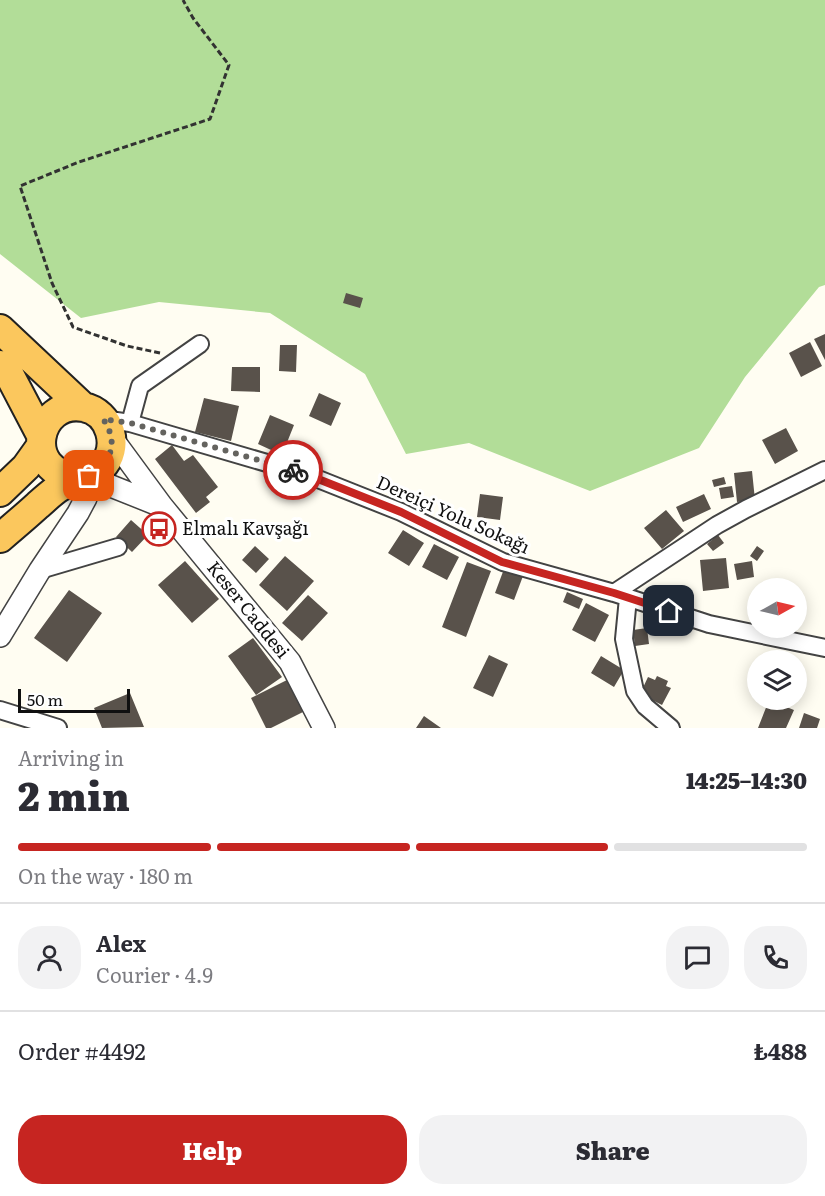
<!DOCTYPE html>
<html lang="en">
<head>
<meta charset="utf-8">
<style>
  :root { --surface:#fff; --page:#f2f2f3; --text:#2b2b33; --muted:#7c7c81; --line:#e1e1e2; --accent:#c62521 }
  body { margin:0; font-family:Literata,serif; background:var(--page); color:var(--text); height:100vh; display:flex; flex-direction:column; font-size:22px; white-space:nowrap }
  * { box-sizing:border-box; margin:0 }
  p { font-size:20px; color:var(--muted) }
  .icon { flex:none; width:33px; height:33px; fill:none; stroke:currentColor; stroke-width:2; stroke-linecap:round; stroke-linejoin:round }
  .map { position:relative; height:728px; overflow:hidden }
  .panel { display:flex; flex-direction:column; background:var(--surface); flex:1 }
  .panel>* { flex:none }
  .needle { width:39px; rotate:82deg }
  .controls { position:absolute; left:747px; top:578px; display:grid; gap:12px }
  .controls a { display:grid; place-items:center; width:60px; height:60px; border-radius:50%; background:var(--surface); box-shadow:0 3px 15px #0003; font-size:30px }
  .scale { position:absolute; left:18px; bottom:15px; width:112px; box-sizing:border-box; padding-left:6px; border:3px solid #101010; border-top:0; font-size:16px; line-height:21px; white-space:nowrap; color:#101010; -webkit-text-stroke:4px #fff; paint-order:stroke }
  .pin { position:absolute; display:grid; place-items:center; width:51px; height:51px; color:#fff; margin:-26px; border-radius:12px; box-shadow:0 3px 9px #0006 }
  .courier { position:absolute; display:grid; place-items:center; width:60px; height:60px; margin:-30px; border:4px solid #c62521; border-radius:50%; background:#fff; color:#222; box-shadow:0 2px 8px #0007 }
  .summary em { font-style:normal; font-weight:800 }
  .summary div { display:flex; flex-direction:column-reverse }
  .summary { display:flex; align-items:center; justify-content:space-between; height:102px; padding:0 18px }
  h1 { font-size:39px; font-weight:800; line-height:45px }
  .bar { display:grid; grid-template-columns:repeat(4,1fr); gap:9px 6px; align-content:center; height:72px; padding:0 18px }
  .bar i { height:8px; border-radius:4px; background:var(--line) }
  .bar .selected { background:var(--accent) }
  .bar p { grid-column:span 4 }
  .line { display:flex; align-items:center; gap:15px; padding:0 18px; border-top:2px solid var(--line) }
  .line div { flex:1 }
  .round { display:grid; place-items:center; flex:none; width:63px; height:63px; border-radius:24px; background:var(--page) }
  .cta { display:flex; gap:12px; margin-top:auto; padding:12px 18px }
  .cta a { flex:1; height:69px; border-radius:24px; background:var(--accent); color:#fff; font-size:24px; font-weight:800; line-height:69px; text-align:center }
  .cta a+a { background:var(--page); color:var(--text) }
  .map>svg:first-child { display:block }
  .forest { fill:#b2dd98 }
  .building { fill:#59524b }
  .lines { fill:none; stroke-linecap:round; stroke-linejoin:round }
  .minor-casing { stroke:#434343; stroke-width:20 }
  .tertiary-casing { stroke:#434343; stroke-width:24 }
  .trunk-casing { stroke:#212121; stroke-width:32 }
  .path { stroke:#323232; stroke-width:3; stroke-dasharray:6 3; stroke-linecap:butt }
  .minor { stroke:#fff; stroke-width:16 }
  .tertiary { stroke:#fff; stroke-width:21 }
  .trunk { stroke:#fbc75d; stroke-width:28 }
  .done { stroke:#64635f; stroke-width:6; stroke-dasharray:0 10.8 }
  .route { stroke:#c62521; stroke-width:8 }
  .labels { text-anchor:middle; stroke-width:6; stroke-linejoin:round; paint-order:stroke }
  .street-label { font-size:18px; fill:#101010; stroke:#fff }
  .poi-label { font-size:18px; fill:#101010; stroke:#fff; text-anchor:start }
</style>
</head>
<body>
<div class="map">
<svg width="825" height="728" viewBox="0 0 825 728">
  <rect width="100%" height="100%" fill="#fffdf2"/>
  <path class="forest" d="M0 0H825V285L819 287 745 377 699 448 590 491 469 443 406 454 365 374 270 313 159 302 81 318 0 254Z"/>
  <path class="building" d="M346 293 363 298 360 308 343 303Z
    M825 334V360L814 339Z
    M810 342 822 366 801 377 789 353Z
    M280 345H297L296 372 279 371Z
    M232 367H260V392L231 391Z
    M319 393 341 403 331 426 309 416Z
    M204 398 239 406 231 441 195 432Z
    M270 415 294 425 282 455 258 444Z
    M786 428 798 451 775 464 762 440Z
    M172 445 184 461 193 455 218 487 206 497 210 502 196 513 155 459Z
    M752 471 755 500 737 502 734 473Z
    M724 477 726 484 714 487 712 480Z
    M732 486 734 497 721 499 719 488Z
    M480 494 503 497 500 520 477 517Z
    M704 494 711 509 683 522 676 507Z
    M666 510 684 531 662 549 644 528Z
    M131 520 148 535 132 552 116 537Z
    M403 530 424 543 409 566 388 553Z
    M718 535 724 543 713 551 707 544Z
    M434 544 459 557 447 580 422 567Z
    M255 546 269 559 256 573 242 560Z
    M757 546 764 551 757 561 750 556Z
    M285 556 314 581 287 611 259 585Z
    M726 558 729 588 703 591 700 560Z
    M185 561 219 599 192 623 158 585Z
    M752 561 754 577 737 580 734 564Z
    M467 562 491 571 466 637 442 627Z
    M504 569 523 576 514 600 495 593Z
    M69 590 102 613 67 662 34 638Z
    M567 592 583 599 579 609 563 602Z
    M308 595 328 613 302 641 282 623Z
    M586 603 609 615 595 642 572 630Z
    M647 628 649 644 635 646 633 630Z
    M253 638 282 677 256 695 228 656Z
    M489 655 508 664 493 697 473 688Z
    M601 656 624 670 614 687 591 673Z
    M657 676 668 681 666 686 671 688 662 705 640 694 648 677 655 680Z
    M287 680 303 712 271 728H266L251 698Z
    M130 693 144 727 102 728 94 708Z
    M769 700 794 710 786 728H758Z
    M804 713 820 719 817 728H799Z
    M424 716 441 728H416Z"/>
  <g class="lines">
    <g class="minor-casing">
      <path id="minor" d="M103 419 130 423 308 475 401 512 503 562 614 593 709 624 825 648
        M130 423 140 386 200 344
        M40 570 118 547
        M614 593 717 525 746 509 825 470
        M628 598 624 639 635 691 645 706 671 728
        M0 710 58 728"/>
    </g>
    <g class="tertiary-casing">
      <path id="tertiary" d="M112 438 162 506 290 662 324 728
        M89 476 111 486 161 506
        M0 636 40 570 78 513 86 498 85 476"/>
    </g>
    <g class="trunk-casing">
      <path id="trunk" d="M0 329 83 407
        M0 365 9 374 41 435
        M0 492 26 467 41 446
        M0 538C13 527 26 516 38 505 45 499 52 492 60 487 72 480 91 478 101 468 121 448 111 412 83 407 37 399 20 472 78 478"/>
    </g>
    <path class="path" d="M160 353 127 346 73 327 52 283 20 186 79 162 210 119 229 65 193 18 183 0"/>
    <use href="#minor" class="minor"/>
    <use href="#tertiary" class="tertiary"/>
    <use href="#trunk" class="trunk"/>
  </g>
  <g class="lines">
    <path class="done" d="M89 476C112 462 119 442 103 419L130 423 293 470"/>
    <path class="route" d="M293 470 308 475 401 512 502 562 614 593 669 611"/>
  </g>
  <defs>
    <g id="bus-ring" transform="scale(1.725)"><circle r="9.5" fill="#fff" stroke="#c62521" stroke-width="1.5"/><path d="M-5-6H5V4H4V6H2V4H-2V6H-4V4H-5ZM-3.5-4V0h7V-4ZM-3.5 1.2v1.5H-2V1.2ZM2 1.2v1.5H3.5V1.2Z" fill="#c62521"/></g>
  </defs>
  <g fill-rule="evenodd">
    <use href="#bus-ring" x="159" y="529"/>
  </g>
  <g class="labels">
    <g class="street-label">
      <text transform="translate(453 515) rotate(24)" y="6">Dereiçi Yolu Sokağı</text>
      <text transform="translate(248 610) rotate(51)" y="6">Keser Caddesi</text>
    </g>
    <g class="poi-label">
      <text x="182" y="535">Elmalı Kavşağı</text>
    </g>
  </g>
</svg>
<div class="controls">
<a><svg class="needle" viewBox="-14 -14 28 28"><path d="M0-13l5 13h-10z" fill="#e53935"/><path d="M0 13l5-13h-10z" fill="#7c7c81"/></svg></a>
<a><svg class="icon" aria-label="layers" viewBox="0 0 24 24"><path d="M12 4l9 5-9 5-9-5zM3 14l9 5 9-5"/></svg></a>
</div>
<div class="scale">50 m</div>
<div class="pin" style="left:89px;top:476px;background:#ea580c"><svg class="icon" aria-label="bag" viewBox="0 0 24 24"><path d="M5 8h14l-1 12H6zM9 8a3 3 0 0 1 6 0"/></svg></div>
<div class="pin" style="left:669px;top:611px;background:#1f2937"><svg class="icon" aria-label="home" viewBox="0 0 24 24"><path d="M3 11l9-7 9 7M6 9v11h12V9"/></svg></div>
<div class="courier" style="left:293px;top:470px"><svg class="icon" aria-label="bike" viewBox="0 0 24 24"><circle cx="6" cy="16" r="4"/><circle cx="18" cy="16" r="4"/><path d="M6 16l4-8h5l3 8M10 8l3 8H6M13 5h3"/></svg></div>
</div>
<section class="panel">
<div class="summary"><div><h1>2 min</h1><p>Arriving in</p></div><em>14:25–14:30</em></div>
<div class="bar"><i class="selected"></i><i class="selected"></i><i class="selected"></i><i></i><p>On the way · 180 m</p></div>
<div class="line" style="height:108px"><a class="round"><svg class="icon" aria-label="person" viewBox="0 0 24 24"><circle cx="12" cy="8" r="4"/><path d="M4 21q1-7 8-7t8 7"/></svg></a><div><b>Alex</b><p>Courier · 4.9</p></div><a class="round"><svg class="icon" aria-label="chat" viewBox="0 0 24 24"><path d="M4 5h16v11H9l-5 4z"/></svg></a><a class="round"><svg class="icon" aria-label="phone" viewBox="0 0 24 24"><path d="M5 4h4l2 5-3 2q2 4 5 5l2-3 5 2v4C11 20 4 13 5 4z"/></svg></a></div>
<div class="line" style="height:78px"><div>Order #4492</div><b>₺488</b></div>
<div class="cta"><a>Help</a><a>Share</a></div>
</section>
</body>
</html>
